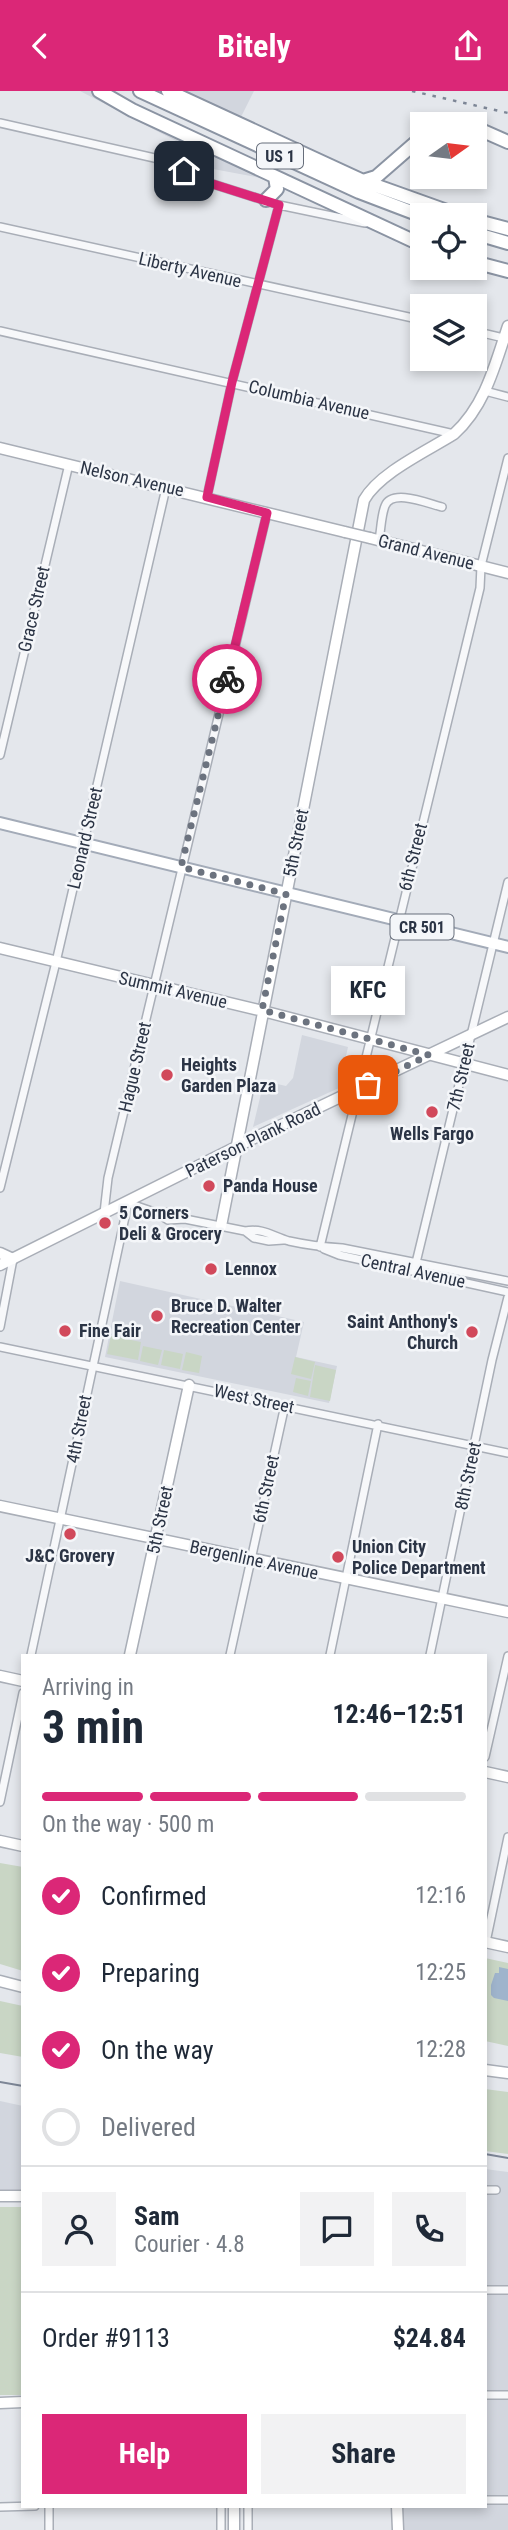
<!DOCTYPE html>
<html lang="en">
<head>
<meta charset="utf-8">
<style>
  :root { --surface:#fff; --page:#f2f2f3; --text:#1f2937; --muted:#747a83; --line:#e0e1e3; --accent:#db2777 }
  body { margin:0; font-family:"Roboto Condensed",sans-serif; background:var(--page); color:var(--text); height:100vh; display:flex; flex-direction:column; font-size:26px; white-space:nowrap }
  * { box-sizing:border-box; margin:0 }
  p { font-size:23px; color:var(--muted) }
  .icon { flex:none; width:38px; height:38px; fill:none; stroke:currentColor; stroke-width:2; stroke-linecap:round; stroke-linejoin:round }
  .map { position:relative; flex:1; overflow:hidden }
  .drawer { position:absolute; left:21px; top:1563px; width:466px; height:854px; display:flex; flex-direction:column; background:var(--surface); border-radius:0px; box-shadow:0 4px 10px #0003 }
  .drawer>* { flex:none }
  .needle { width:46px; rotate:76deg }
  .buttons { position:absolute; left:410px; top:21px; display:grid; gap:14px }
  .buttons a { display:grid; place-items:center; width:77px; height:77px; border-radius:0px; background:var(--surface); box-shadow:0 4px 10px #0003; font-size:35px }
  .pin { position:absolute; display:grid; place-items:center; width:60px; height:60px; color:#fff; margin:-30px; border-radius:14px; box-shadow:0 4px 10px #0006 }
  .courier { position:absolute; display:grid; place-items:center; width:70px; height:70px; margin:-35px; border:5px solid #db2777; border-radius:50%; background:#fff; color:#222; box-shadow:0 2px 9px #0007 }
  .bubble { position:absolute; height:49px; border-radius:0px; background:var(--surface); box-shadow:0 4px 10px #0003; font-size:23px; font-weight:700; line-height:49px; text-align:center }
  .summary em { font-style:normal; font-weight:700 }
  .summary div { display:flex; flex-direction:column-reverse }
  .summary { display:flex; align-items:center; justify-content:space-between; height:119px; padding:0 21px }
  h1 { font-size:46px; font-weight:700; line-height:52px }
  .bar { display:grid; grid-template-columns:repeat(4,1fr); gap:10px 7px; align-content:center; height:84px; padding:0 21px }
  .bar i { height:9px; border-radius:5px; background:var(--line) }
  .bar .active { background:var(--accent) }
  .bar p { grid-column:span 4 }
  .line { display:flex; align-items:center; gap:18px; padding:0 21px; border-top:2px solid var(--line) }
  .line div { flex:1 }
  .round { display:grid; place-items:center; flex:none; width:74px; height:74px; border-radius:0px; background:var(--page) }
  ol { padding:0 21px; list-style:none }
  li { display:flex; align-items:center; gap:21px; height:77px }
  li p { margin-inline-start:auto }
  li .icon { padding:7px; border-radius:50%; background:var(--accent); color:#fff; stroke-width:4 }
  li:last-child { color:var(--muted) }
  li i { width:38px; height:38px; border:4px solid var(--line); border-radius:50% }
  .cta { display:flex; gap:14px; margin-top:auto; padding:14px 21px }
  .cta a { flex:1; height:80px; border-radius:0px; background:var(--accent); color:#fff; font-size:28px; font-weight:700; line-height:80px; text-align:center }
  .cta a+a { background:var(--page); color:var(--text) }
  header { display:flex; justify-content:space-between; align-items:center; height:91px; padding:0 21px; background:var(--accent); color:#fff; font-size:32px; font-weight:700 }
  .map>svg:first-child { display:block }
  .built { fill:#d2d6de }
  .green { fill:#c9d6c5 }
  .water { fill:#9fb4cc }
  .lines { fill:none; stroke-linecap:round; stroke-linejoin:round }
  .street-casing { stroke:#a9aeb7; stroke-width:10 }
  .secondary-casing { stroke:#a9aeb7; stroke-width:13 }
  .primary-casing { stroke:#a3abb8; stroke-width:14 }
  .highway-casing { stroke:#8b94a3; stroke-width:16 }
  .street { stroke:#f7f8fa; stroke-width:7 }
  .secondary { stroke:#fff; stroke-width:10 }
  .primary { stroke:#fff; stroke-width:10 }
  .highway { stroke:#fff; stroke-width:12 }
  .tram { stroke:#7d8696; stroke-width:2 }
  .rail { stroke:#7d8696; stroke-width:2.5; stroke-dasharray:3.5 7; stroke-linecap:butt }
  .secondary-bridge-casing { stroke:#a9aeb7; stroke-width:13; stroke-linecap:butt }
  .secondary-bridge { stroke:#fff; stroke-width:10 }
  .done { stroke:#6c737f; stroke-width:7; stroke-dasharray:0 12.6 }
  .route { stroke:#db2777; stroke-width:9 }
  .poi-dot { fill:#d1495b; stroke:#f4f6f9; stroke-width:2.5 }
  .labels { text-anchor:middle; stroke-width:5; stroke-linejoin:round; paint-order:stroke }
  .shield { fill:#f4f6f9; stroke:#676e7b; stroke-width:2 }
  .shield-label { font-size:16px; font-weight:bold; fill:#2b3445 }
  .street-label { font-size:18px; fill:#2b3445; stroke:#f4f6f9 }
  .poi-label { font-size:18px; font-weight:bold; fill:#2b3445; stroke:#f4f6f9; text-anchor:start }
</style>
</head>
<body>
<header><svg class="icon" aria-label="back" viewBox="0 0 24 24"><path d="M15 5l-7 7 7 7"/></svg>Bitely<svg class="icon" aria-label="share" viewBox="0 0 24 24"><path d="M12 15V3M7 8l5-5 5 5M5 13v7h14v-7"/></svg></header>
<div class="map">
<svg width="508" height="2439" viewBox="0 0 508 2439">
  <rect width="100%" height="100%" fill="#e4e7ec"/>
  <path class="built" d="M80 0H93L298 94 213 78 202 71 201 63Z
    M181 0H254L240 28Z
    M302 944 348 956 339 997 253 1036 264 990 286 995 293 987Z
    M120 1190 304 1231 296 1266 337 1275 329 1312 105 1266Z
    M0 2010 23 2015V2099H0Z
    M485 2078 508 2081V2439H395V2415H485Z"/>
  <path class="green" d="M111 1245 141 1251 138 1269 107 1263Z
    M143 1255 162 1259 158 1274 140 1270Z
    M164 1259 183 1263 180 1278 161 1274Z
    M186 1261 202 1265 199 1282 182 1279Z
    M295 1266 315 1271 311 1288 291 1283Z
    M315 1274 336 1279 330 1310 310 1306Z
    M296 1287 311 1290 308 1305 293 1301Z
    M0 1772 23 1776V1880L0 1873Z
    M485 1867 508 1872V1955L485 1950Z
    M0 1910 23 1915V1966L0 1962Z
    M485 1998 508 2001V2063L485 2060Z
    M23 2116V2304H0V2116Z"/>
  <path class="water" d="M499 1876 508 1878V1910L494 1907 491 1904V1894L495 1882H499Z"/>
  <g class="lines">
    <g class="street-casing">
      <path id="street" d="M0 32 172 71 197 88 279 114 365 132
        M0 136 422 229
        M0 240 454 343
        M474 240 508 248
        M485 300 508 306
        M207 406 232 291 279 114
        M379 449C381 439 381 425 385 415 392 397 429 413 442 416
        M0 664 69 373
        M0 1097 56 871 166 397
        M104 1122 108 1087 267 422
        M158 1122 176 1121 185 1128 245 1140 254 1147 269 1150 283 1149
        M245 1140C264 1137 272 1145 289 1150 307 1154 324 1156 342 1157L508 1190
        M320 1156 480 497 481 475 508 367
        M324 1158 339 1164 508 1201
        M414 1180 508 791
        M0 1236 13 1168
        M0 1256 508 1362
        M31 1564 128 1112 157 1122 168 1129 185 1128
        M230 1564 285 1314
        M330 1564 378 1333
        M430 1564 492 1269 508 1206
        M485 1666 508 1565
        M0 1711 23 1602
        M486 1851 508 1746
        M485 2099H496
        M485 2199H508
        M485 2304H508
        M485 2409H508
        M49 2415V2439
        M248 2415V2439
        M0 2416 35 2415
        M221 2439V2415"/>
    </g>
    <g class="secondary-casing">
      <path id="secondary" d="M0 357 345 441
        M370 447 508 482
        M0 857 263 920 508 984
        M221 1135 364 409C379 382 427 360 454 343 485 315 495 274 508 235
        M0 1162 13 1168
        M0 1174 250 1049 508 926
        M0 1415 508 1521
        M130 1564 189 1294
        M0 1585 23 1590
        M485 1681 508 1686
        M0 1750 23 1755
        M485 1851 508 1856
        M0 1890 23 1896
        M485 1979 508 1982
        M0 2105H23
        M0 2312 23 2311
        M234 2415V2439
        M397 2415 398 2439"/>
    </g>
    <g class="primary-casing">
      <path id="primary" d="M0 732 508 856"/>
    </g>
    <g class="highway-casing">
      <path id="highway" d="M99 0 132 19 422 154
        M140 0 359 101 422 125
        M168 0 363 90 458 124
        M474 36 508 51
        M363 90 376 86 422 46
        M266 109 277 98 275 86
        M474 129 508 138
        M474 142 508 152
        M474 171 508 180"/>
    </g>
    <use href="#street" class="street"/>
    <use href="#secondary" class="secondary"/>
    <use href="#primary" class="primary"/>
    <use href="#highway" class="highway"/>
    <path class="tram" d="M0 1991 23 1995
      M485 2063 508 2067"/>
    <path class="rail" d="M412 0 508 22"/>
    <g class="secondary-bridge-casing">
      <path id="secondary-bridge" d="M345 441 370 447"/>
    </g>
    <use href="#secondary-bridge" class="secondary-bridge"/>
  </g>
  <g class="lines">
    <path class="done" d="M227 588 181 776 286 803 262 919 429 964 368 994"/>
    <path class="route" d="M184 80 197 88 279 114 232 291 207 406 267 422 227 588"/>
  </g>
  <g class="poi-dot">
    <circle cx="167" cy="984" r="7"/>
    <circle cx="432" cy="1021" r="7"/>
    <circle cx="209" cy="1095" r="7"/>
    <circle cx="105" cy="1132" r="7"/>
    <circle cx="211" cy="1178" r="7"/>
    <circle cx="157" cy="1225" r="7"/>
    <circle cx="65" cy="1240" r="7"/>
    <circle cx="472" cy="1241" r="7"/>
    <circle cx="70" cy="1443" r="7"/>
    <circle cx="338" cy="1466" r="7"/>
  </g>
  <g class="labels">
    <g class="shield">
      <rect x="257" y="52.5" width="46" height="25" rx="5"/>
      <rect x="390.5" y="823.5" width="63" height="25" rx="5"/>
    </g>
    <g class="shield-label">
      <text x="280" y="71">US 1</text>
      <text x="422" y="842">CR 501</text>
    </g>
    <g class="street-label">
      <text transform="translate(190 179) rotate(13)" y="6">Liberty Avenue</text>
      <text transform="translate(309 309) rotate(13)" y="6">Columbia Avenue</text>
      <text transform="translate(132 388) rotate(13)" y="6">Nelson Avenue</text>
      <text transform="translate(426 461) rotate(14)" y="6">Grand Avenue</text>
      <text transform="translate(34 518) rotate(-77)" y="6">Grace Street</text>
      <text transform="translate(85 747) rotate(-77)" y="6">Leonard Street</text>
      <text transform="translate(296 752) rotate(-79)" y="6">5th Street</text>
      <text transform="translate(413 766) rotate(-76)" y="6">6th Street</text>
      <text transform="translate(173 899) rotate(13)" y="6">Summit Avenue</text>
      <text transform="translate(135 976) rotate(-77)" y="6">Hague Street</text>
      <text transform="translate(461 986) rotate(-77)" y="6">7th Street</text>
      <text transform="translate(253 1049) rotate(-26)" y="6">Paterson Plank Road</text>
      <text transform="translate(413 1180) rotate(12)" y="6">Central Avenue</text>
      <text transform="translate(254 1308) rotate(12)" y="6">West Street</text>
      <text transform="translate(79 1338) rotate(-79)" y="6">4th Street</text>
      <text transform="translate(468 1385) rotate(-78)" y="6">8th Street</text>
      <text transform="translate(266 1398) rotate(-78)" y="6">6th Street</text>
      <text transform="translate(160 1429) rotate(-78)" y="6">5th Street</text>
      <text transform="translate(254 1469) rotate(12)" y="6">Bergenline Avenue</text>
    </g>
    <g class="poi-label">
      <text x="181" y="980">Heights<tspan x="181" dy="21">Garden Plaza</tspan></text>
      <text x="432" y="1049" text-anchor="middle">Wells Fargo</text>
      <text x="223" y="1101">Panda House</text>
      <text x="119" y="1128">5 Corners<tspan x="119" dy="21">Deli &amp; Grocery</tspan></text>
      <text x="225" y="1184">Lennox</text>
      <text x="171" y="1221">Bruce D. Walter<tspan x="171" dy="21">Recreation Center</tspan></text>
      <text x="458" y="1237" text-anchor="end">Saint Anthony's<tspan x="458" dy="21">Church</tspan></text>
      <text x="79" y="1246">Fine Fair</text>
      <text x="352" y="1462">Union City<tspan x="352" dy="21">Police Department</tspan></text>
      <text x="70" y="1471" text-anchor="middle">J&amp;C Grovery</text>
    </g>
  </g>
</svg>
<div class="buttons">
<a><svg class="needle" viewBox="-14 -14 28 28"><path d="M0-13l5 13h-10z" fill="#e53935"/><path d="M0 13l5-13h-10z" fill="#747a83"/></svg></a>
<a><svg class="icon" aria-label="locate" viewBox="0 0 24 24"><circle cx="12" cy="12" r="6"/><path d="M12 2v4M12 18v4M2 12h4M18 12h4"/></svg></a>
<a><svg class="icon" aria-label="layers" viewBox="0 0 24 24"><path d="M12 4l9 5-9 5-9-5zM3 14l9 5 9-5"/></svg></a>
</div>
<div class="pin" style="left:368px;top:994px;background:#ea580c"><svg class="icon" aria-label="bag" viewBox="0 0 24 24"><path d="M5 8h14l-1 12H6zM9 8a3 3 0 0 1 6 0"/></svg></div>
<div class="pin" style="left:184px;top:80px;background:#1f2937"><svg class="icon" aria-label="home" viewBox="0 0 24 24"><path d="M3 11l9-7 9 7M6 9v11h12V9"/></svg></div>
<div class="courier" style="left:227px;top:588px"><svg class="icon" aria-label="bike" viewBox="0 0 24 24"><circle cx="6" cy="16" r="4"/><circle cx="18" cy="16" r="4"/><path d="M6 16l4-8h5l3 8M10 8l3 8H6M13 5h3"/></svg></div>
<div class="bubble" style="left:331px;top:875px;width:74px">KFC</div>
<section class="drawer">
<div class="summary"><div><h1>3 min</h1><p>Arriving in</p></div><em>12:46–12:51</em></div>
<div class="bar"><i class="active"></i><i class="active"></i><i class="active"></i><i></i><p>On the way · 500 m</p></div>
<ol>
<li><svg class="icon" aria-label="check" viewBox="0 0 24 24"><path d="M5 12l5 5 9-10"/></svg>Confirmed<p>12:16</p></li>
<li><svg class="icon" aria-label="check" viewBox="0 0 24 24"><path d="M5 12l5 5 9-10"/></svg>Preparing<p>12:25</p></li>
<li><svg class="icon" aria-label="check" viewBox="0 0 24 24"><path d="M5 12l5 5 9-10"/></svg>On the way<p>12:28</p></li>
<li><i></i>Delivered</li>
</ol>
<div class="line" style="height:126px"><a class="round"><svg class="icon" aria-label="person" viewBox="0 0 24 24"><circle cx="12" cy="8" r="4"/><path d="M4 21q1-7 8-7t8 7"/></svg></a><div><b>Sam</b><p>Courier · 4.8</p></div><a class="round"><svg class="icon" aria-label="chat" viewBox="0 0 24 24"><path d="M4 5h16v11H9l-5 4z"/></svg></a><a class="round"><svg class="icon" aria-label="phone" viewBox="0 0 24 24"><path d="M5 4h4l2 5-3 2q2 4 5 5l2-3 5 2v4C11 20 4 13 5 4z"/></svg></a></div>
<div class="line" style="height:91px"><div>Order #9113</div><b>$24.84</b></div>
<div class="cta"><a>Help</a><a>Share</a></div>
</section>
</div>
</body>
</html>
